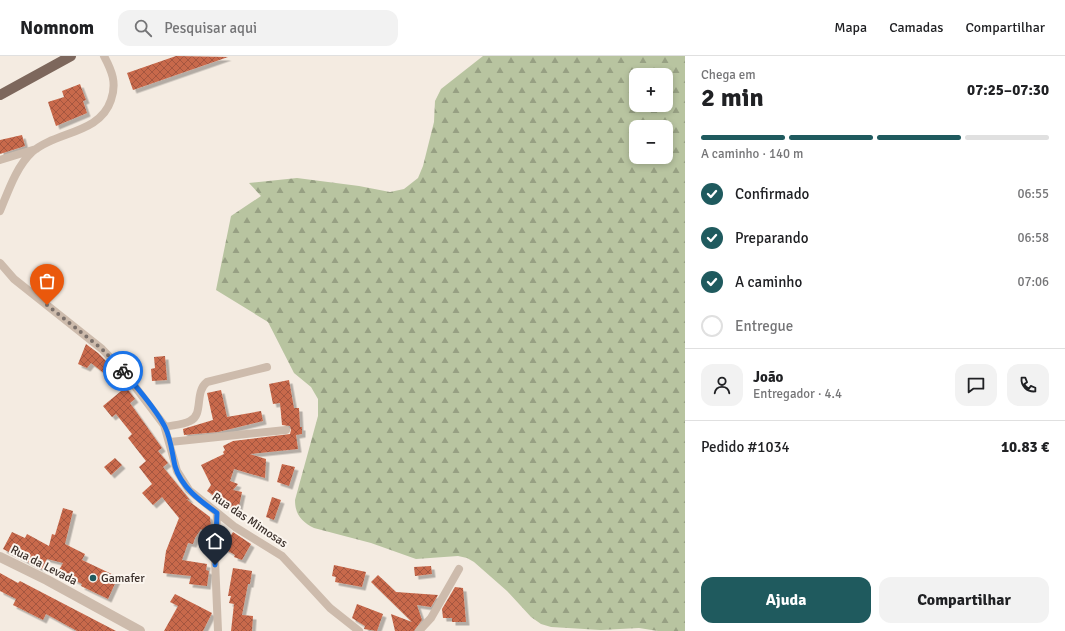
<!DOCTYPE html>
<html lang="pt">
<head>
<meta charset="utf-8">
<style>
  :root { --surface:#fff; --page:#f2f2f2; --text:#202124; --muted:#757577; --line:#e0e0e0; --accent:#1f5a5e }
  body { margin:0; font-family:Signika,sans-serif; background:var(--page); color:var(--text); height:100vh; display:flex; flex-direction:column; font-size:15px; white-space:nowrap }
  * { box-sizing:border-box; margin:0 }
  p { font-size:13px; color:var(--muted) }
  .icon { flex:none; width:22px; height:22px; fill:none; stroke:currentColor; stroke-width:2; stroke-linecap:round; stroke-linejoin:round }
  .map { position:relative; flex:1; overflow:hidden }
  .drawer { display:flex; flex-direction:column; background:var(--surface); width:380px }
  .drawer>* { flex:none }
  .controls { position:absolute; left:629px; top:12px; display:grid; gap:8px }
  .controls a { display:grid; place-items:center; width:44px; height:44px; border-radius:8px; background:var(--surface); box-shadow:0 2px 6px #0003; font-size:20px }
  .pin { position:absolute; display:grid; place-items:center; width:34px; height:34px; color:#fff; margin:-41px -17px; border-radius:50% 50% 50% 0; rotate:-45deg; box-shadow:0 0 4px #0007 }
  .pin .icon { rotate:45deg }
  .courier { position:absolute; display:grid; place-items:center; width:40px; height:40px; margin:-20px; border:3px solid #1a73e8; border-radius:50%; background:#fff; color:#222; box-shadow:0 1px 5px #0007 }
  .headline em { font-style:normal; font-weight:700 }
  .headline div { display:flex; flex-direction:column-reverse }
  .headline { display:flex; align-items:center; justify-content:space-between; height:68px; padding:0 16px }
  h1 { font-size:26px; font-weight:700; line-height:30px }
  .bar { display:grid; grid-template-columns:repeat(4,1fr); gap:6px 4px; align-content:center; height:48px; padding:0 16px }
  .bar i { height:5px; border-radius:3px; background:var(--line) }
  .bar .active { background:var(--accent) }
  .bar p { grid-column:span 4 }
  .line { display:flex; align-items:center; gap:10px; padding:0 16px; border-top:1px solid var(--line) }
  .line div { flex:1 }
  .round { display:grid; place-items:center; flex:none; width:42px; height:42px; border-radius:12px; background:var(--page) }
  ol { padding:0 16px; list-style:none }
  li { display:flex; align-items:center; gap:12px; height:44px }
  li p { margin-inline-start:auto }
  li .icon { padding:4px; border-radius:50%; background:var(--accent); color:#fff; stroke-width:4 }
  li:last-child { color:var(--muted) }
  li i { width:22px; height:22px; border:2px solid var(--line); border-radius:50% }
  .cta { display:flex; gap:8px; margin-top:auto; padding:8px 16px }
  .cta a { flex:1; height:46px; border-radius:12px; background:var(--accent); color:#fff; font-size:16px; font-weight:700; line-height:46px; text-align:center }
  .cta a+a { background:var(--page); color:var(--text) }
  header { display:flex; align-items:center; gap:24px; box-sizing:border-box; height:56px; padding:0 20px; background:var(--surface); border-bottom:1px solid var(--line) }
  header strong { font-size:19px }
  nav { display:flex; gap:22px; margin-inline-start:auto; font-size:14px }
  .search { width:280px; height:36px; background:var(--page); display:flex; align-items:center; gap:10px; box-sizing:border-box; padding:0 14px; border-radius:12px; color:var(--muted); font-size:15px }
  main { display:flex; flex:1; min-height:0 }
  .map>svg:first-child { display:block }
  .forest { fill:url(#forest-firs); fill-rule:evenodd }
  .building { fill:url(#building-cross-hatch); filter:url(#shadow) }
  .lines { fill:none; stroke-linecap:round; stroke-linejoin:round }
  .minor { stroke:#cdbbac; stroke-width:8 }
  .tertiary { stroke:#cdbbac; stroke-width:10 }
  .primary { stroke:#7d675c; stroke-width:10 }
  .done { stroke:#7c716b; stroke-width:4; stroke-dasharray:0 7.2 }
  .route { stroke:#1a73e8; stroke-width:5 }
  .poi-dot { fill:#1f5a5e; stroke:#fbf5ee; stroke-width:1.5 }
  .labels { text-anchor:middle; stroke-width:4; stroke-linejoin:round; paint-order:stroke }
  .street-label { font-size:12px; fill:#3b302b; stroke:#fbf5ee }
  .poi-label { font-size:12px; fill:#3b302b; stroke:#fbf5ee; text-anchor:start }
</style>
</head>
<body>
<header>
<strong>Nomnom</strong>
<div class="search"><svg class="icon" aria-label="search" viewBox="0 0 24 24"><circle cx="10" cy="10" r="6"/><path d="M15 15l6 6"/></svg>Pesquisar aqui</div>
<nav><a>Mapa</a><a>Camadas</a><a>Compartilhar</a></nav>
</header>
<main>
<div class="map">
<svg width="685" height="575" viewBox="0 0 685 575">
  <defs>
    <pattern id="forest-firs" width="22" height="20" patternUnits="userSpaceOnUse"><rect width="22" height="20" fill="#b8c4a0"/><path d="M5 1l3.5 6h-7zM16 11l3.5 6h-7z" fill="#97a083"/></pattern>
    <pattern id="building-cross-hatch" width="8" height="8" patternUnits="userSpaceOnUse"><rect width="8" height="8" fill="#c8694b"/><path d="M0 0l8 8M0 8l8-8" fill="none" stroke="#a4573f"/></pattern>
    <filter id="shadow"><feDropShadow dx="3.5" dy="3.5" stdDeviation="0" flood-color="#0004"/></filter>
  </defs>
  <rect width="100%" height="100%" fill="#f4ebe1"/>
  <path class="forest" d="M483 0H685V575H658L639 572 601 574 551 571 541 568 531 561 507 535 474 506 467 502 458 500 416 503 371 487 314 472C302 466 295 459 295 444L318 360V343L311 331 294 317 268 266 216 234 231 160 261 140 249 127 297 122 359 130 390 136 404 133 418 122 423 110 434 66 435 45 441 33ZM636 19H666V49H636ZM636 71H666V101H636Z"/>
  <path class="building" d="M176 0 228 1 133 34 127 17Z
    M80 28 86 44 83 45 87 57 56 70 48 46 64 41 62 35Z
    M22 79 25 90 0 98V84Z
    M86 288 98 297 113 312 105 318 91 307 87 312 78 308Z
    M165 300 167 324 152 325 151 313 155 312 154 301Z
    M289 324 294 352H299L300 371H302V378L296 379 298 393 250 398 266 403 265 422 234 413 230 425 238 428 233 434 242 436 238 455 228 452V450L207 435 211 429 201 409 224 398 223 396 225 394 223 390 233 385 290 378 291 374 290 370 282 369 280 347 273 348 269 328Z
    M126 331 135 343 130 347 162 392 158 395 168 407 163 411 190 444 186 443 210 461 211 471 206 477 201 473 195 482 193 488 188 487 182 504 207 508 206 514 209 515 207 530 189 528 191 520 163 517 166 495 179 462 162 441 153 449 142 437 152 428 139 411 146 405 128 382 132 378 116 358 112 361 103 350Z
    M221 334 227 361 261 355 263 365 218 376 184 379 183 373 213 364 207 337Z
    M115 402 122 409 111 419 104 411Z
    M282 408 295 411 289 430 277 426Z
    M272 441 281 444 274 464 266 461Z
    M63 452 73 455 65 488 85 498 82 504 118 521 108 543 81 530 82 528 58 516 63 507 47 503 42 513 3 493 12 476 25 482 27 478 49 490 52 478 55 479Z
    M233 476 251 488 242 504 234 501 235 499 223 492Z
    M334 509 366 516 362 531 335 526 336 521 332 520Z
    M431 510 432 518 415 520 414 511Z
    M233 512 252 515 250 528H248L242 559 253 560 252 575H231L234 548 229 547 231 540H228Z
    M0 517 18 527 20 525 116 575H77L46 558 43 564 13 549 16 543 0 535Z
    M378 519 396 536 438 539 431 551 417 549 422 564 414 575H395L391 558 412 566 371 526Z
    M455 531 463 532 466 566H452V562H443L442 553Z
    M175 538 212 557 203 575H164L178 550 170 546Z
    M357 548 383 558 377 575 364 573 365 570 352 562Z"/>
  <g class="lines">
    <path class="minor" d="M0 104 36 93
      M0 155C8 136 16 111 32 96 56 75 100 78 111 44 117 27 112 15 104 0
      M0 207 14 223 102 293 124 316 164 369 177 415 189 434 235 471 282 500 330 552 359 575
      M165 371C173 369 182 369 190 365 204 359 194 336 207 326L267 311
      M170 386 286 374
      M217 457 215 504 218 575
      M419 575 431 562 459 513"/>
    <path class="tertiary" d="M0 501 47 524 140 575"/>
    <path class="primary" d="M0 39 71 0"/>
  </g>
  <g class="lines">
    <path class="done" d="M47 249 102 293 123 315"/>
    <path class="route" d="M123 315C137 332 155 351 165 371 171 383 172 397 175 410 181 431 200 445 217 457L215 509"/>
  </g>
  <circle class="poi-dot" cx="93" cy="522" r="4"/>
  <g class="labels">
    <g class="street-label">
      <text transform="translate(250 464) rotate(34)" y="4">Rua das Mimosas</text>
      <text transform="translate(44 509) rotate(27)" y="4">Rua da Levada</text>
    </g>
    <g class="poi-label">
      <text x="101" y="526">Gamafer</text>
    </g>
  </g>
</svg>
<div class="controls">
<a>+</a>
<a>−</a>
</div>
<div class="pin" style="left:47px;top:249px;background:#ea580c"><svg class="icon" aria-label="bag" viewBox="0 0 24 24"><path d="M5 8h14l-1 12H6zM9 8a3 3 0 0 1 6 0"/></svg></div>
<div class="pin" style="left:215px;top:509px;background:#1f2937"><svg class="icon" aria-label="home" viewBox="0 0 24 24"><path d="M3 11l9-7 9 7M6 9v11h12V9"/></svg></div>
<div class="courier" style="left:123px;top:315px"><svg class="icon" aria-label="bike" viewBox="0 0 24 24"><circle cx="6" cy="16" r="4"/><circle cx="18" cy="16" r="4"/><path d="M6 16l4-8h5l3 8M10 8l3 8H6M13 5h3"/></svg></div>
</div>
<section class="drawer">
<div class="headline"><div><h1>2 min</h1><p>Chega em</p></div><em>07:25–07:30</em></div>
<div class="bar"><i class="active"></i><i class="active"></i><i class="active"></i><i></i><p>A caminho · 140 m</p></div>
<ol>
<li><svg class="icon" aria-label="check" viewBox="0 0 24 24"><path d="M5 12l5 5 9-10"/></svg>Confirmado<p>06:55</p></li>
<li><svg class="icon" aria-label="check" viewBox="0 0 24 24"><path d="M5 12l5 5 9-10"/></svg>Preparando<p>06:58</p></li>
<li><svg class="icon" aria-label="check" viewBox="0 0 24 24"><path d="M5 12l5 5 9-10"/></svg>A caminho<p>07:06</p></li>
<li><i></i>Entregue</li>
</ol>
<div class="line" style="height:72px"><a class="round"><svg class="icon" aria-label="person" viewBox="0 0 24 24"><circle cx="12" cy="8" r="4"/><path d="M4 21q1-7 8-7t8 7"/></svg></a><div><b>João</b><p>Entregador · 4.4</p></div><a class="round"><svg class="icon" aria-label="chat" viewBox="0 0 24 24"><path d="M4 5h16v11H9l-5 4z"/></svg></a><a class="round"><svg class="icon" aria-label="phone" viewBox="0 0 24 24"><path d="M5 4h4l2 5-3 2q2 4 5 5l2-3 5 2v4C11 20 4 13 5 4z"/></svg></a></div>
<div class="line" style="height:52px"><div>Pedido #1034</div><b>10.83 €</b></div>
<div class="cta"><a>Ajuda</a><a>Compartilhar</a></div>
</section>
</main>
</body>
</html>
